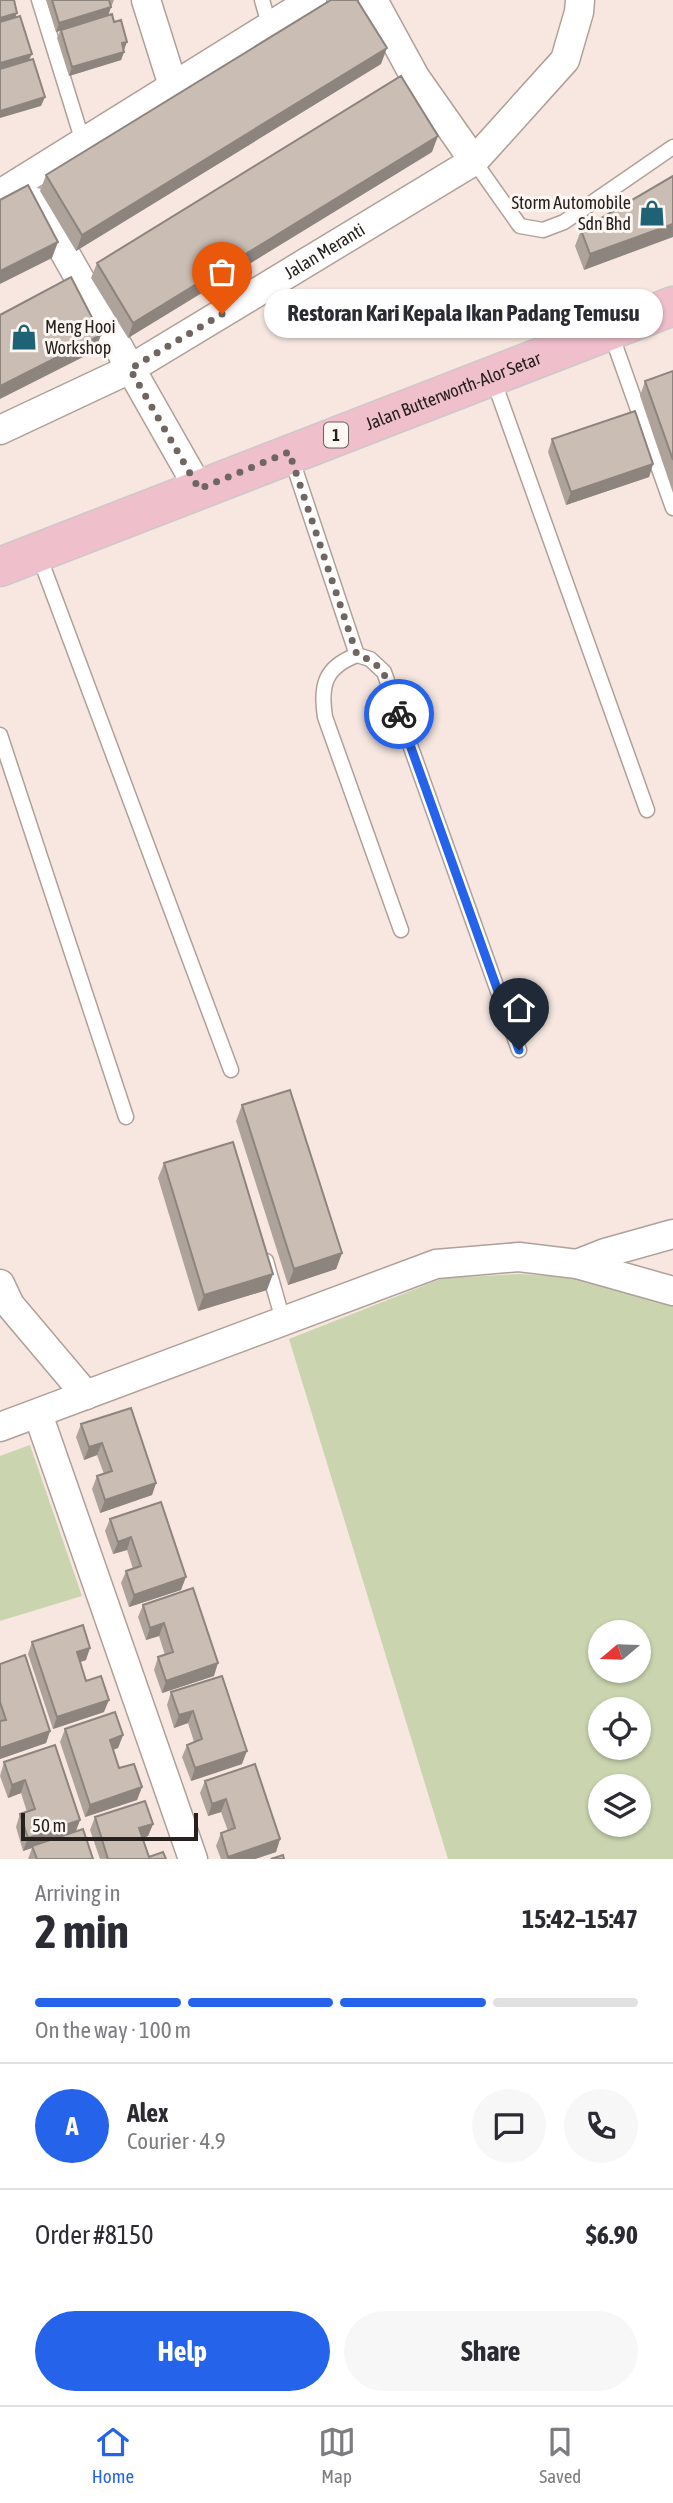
<!DOCTYPE html>
<html lang="en">
<head>
<meta charset="utf-8">
<style>
  :root { --surface:#fff; --page:#f7f7f7; --text:#2b2b33; --muted:#7c7c81; --line:#e1e1e2; --accent:#2563eb }
  body { margin:0; font-family:"Asap Condensed",sans-serif; background:var(--page); color:var(--text); height:100vh; display:flex; flex-direction:column; font-size:26px; white-space:nowrap }
  * { box-sizing:border-box; margin:0 }
  p { font-size:23px; color:var(--muted) }
  .icon { flex:none; width:38px; height:38px; fill:none; stroke:currentColor; stroke-width:2; stroke-linecap:round; stroke-linejoin:round }
  .map { position:relative; height:1859px; overflow:hidden }
  .side { display:flex; flex-direction:column; background:var(--surface); flex:1 }
  .side>* { flex:none }
  .needle { width:46px; rotate:251deg }
  .controls { position:absolute; left:588px; top:1620px; display:grid; gap:14px }
  .controls a { display:grid; place-items:center; width:63px; height:63px; border-radius:50%; background:var(--surface); box-shadow:0 2px 5px #0004; font-size:35px }
  .scale { position:absolute; left:21px; bottom:18px; width:177px; box-sizing:border-box; padding-left:7px; border:4px solid #26201e; border-top:0; font-size:19px; line-height:24px; white-space:nowrap; color:#26201e; -webkit-text-stroke:5px #fdf7f4; paint-order:stroke }
  .pin { position:absolute; display:grid; place-items:center; width:60px; height:60px; color:#fff; margin:-72px -30px; border-radius:50% 50% 50% 0; rotate:-45deg; box-shadow:0 0 7px #0007 }
  .pin .icon { rotate:45deg }
  .courier { position:absolute; display:grid; place-items:center; width:70px; height:70px; margin:-35px; border:5px solid #2563eb; border-radius:50%; background:#fff; color:#222; box-shadow:0 2px 9px #0007 }
  .bubble { position:absolute; height:49px; border-radius:24px; background:var(--surface); box-shadow:0 2px 5px #0004; font-size:23px; font-weight:700; line-height:49px; text-align:center }
  .overview em { font-style:normal; font-weight:700 }
  .overview div { display:flex; flex-direction:column-reverse }
  .overview { display:flex; align-items:center; justify-content:space-between; height:119px; padding:0 35px }
  h1 { font-size:46px; font-weight:700; line-height:52px }
  .bar { display:grid; grid-template-columns:repeat(4,1fr); gap:10px 7px; align-content:center; height:84px; padding:0 35px }
  .bar i { height:9px; border-radius:5px; background:var(--line) }
  .bar .on { background:var(--accent) }
  .bar p { grid-column:span 4 }
  .line { display:flex; align-items:center; gap:18px; padding:0 35px; border-top:2px solid var(--line) }
  .line div { flex:1 }
  .round { display:grid; place-items:center; flex:none; width:74px; height:74px; border-radius:37px; background:var(--page) }
  .button { display:flex; gap:14px; margin-top:auto; padding:14px 35px }
  .button a { flex:1; height:80px; border-radius:42px; background:var(--accent); color:#fff; font-size:28px; font-weight:700; line-height:80px; text-align:center }
  .button a+a { background:var(--page); color:var(--text) }
  .dock { display:flex; justify-content:space-around; align-items:center; height:98px; border-top:2px solid var(--line); background:var(--surface); font-size:19px; color:var(--muted) }
  .dock a { display:grid; justify-items:center; gap:4px }
  .dock .on { color:var(--accent) }
  .map>svg:first-child { display:block }
  .green { fill:#cad5b0; fill-rule:evenodd }
  .lines { fill:none; stroke-linecap:round; stroke-linejoin:round }
  .lane-casing { stroke:#afa099; stroke-width:17 }
  .street-casing { stroke:#afa099; stroke-width:31 }
  .primary-casing { stroke:#cbc9c9; stroke-width:41 }
  .lane { stroke:#fff; stroke-width:14 }
  .street { stroke:#fff; stroke-width:28 }
  .primary { stroke:#efbfcb; stroke-width:38 }
  .wall { fill:#aea39b }
  .shaded-wall { fill:#8d847e }
  .building { fill:#cabdb4; stroke:#8d847e; stroke-width:2 }
  .done { stroke:#6f6662; stroke-width:7; stroke-dasharray:0 12.6 }
  .route { stroke:#2563eb; stroke-width:9 }
  .labels { text-anchor:middle; stroke-width:6; stroke-linejoin:round; paint-order:stroke }
  .shield { fill:#fdf7f4; stroke:#66605e; stroke-width:2 }
  .shield-label { font-size:16px; font-weight:bold; fill:#26201e }
  .poi-label { font-size:18px; fill:#26201e; stroke:#fdf7f4; text-anchor:end }
  .street-label { font-size:18px; fill:#26201e; stroke:#fdf7f4 }
</style>
</head>
<body>
<div class="map">
<svg width="673" height="1859" viewBox="0 0 673 1859">
  <rect width="100%" height="100%" fill="#f7e7e0"/>
  <path class="green" d="M520 1274 579 1278 673 1305V1859H448L289 1339 443 1278ZM600 1633H639V1671H600ZM600 1710H639V1748H600ZM600 1787H639V1825H600Z
    M30 1445 82 1596 0 1621V1456Z"/>
  <g class="lines">
    <g class="lane-casing">
      <path id="lane" d="M39 0 83 142
        M262 0 270 28
        M474 161 520 226 543 230 564 222 673 147
        M610 331 673 508
        M492 376 647 810
        M291 457 357 655C325 667 320 685 325 717L401 930
        M38 553 231 1070
        M357 655 370 659 384 672 519 1050
        M0 735 126 1117
        M266 1261 283 1320"/>
    </g>
    <g class="street-casing">
      <g id="street">
        <path d="M146 0 174 89"/>
        <path d="M373 0 415 77 474 161"/>
        <path d="M0 194 312 0"/>
        <path d="M36 202 199 489"/>
        <path id="s1" d="M0 430 130 369 474 161 565 60 579 12 580 0"/>
        <path d="M577 1264 605 1253 673 1234"/>
        <path d="M0 1284 10 1305 86 1395"/>
        <path d="M38 1414 193 1859"/>
        <path d="M0 1427 436 1264 519 1257 577 1264 673 1291"/>
      </g>
    </g>
    <g class="primary-casing">
      <g id="primary">
        <path id="s2" d="M0 567 673 306"/>
      </g>
    </g>
    <use href="#lane" class="lane"/>
    <use href="#street" class="street"/>
    <use href="#primary" class="primary"/>
  </g>
  <path class="wall" d="M46 0H114L108 15 124 52 121 60 69 76 57 38 60 31 56 32Z
    M381 64 76 251 40 191 46 175Z
    M432 152 128 338 91 278 97 263Z
    M673 176 584 270 575 246 581 230Z
    M673 371V493L640 396 645 381Z
    M552 439 653 464 649 477 566 505 548 452Z
    M242 1105 342 1253 336 1269 288 1285 236 1121Z
    M164 1163 267 1290 198 1311 158 1178Z
    M81 1424 156 1483 152 1495 100 1513 92 1489 97 1476 104 1474 97 1455 84 1460 76 1437Z
    M161 1502 181 1590 129 1607 121 1583 126 1571 133 1569 127 1550 113 1554 105 1531 110 1519Z
    M193 1588 214 1676 162 1693 154 1670 158 1657 165 1655 159 1636 146 1640 138 1617 143 1605Z
    M32 1642 86 1660 80 1662 86 1681 104 1712 53 1729 28 1654Z
    M0 1664 50 1731 46 1743 0 1759Z
    M222 1676 242 1764 191 1781 182 1757 187 1745 194 1742 188 1723 174 1728 167 1705 171 1692Z
    M65 1729 123 1735 118 1748 113 1750 119 1768 142 1787 137 1800 85 1817 60 1742Z
    M4 1762 80 1820 76 1831 93 1859H28L32 1848 23 1851 16 1827 20 1814 27 1812 21 1793 8 1798 0 1776Z
    M205 1781 280 1839 276 1852 255 1859H221L216 1846 221 1833 228 1831 221 1812 208 1816 200 1793Z
    M95 1817 153 1824 148 1836 142 1838 149 1857 166 1859H100L90 1830Z"/>
  <path class="shaded-wall" d="M111 7 108 16 56 32 59 23Z
    M17 13 14 21 0 26V18Z
    M127 42 124 50 122 43Z
    M387 48 381 64 76 251 82 235Z
    M124 52 121 60 69 76 72 67Z
    M32 54 28 62 0 71V63Z
    M45 97 41 106 0 118V111Z
    M438 136 432 152 128 338 133 323Z
    M673 224V237L584 270 590 254Z
    M58 242 52 258 0 284V271Z
    M101 335 95 351 0 399V386Z
    M653 464 649 477 566 505 571 492Z
    M342 1253 336 1269 288 1285 294 1269Z
    M273 1274 267 1290 198 1311 204 1295Z
    M102 1443 97 1455 84 1460 89 1447Z
    M156 1483 152 1495 100 1513 105 1500Z
    M131 1537 127 1550 113 1554 118 1542Z
    M186 1577 181 1590 129 1607 134 1595Z
    M164 1623 159 1636 146 1640 150 1628Z
    M90 1648 86 1660 72 1665 77 1652Z
    M218 1663 214 1676 162 1693 166 1681Z
    M109 1700 104 1712 53 1729 57 1717Z
    M193 1711 188 1723 174 1728 179 1715Z
    M50 1731 46 1743 0 1759V1748Z
    M123 1735 118 1748 105 1752 110 1740Z
    M247 1751 242 1764 191 1781 195 1768Z
    M25 1780 21 1793 8 1798 12 1785Z
    M142 1787 137 1800 85 1817 90 1805Z
    M226 1799 221 1812 208 1816 212 1804Z
    M80 1820 75 1833 23 1851 28 1838Z
    M153 1824 148 1836 134 1841 139 1828Z
    M280 1839 276 1852 255 1859H228V1857Z"/>
  <path class="building" d="M0 0H14L17 13 0 18Z
    M52 0H109L111 7 59 23Z
    M331 0H357L387 48 82 235 46 175Z
    M112 14 114 22 121 20 127 42 122 43 124 52 72 67 61 30Z
    M20 16 32 54 0 63V22Z
    M33 59 45 97 0 111V69Z
    M401 76 438 136 133 323 97 263Z
    M673 176V224L590 254 581 230Z
    M28 185 58 242 0 271V200Z
    M71 277 101 335 0 386V315Z
    M673 371V460L645 381Z
    M635 411 653 464 571 492 552 439Z
    M290 1090 342 1253 294 1269 242 1105Z
    M233 1142 273 1274 204 1295 164 1163Z
    M131 1408 156 1483 105 1500 97 1476 112 1471 102 1443 89 1447 81 1424Z
    M161 1502 186 1577 134 1595 126 1571 141 1566 131 1537 118 1542 110 1519Z
    M193 1588 218 1663 166 1681 158 1657 173 1652 164 1623 150 1628 143 1605Z
    M83 1625 90 1648 77 1652 86 1681 101 1676 109 1700 57 1717 32 1642Z
    M25 1655 50 1731 0 1748V1721L6 1720 0 1702V1664Z
    M222 1676 247 1751 195 1768 187 1745 202 1739 193 1711 179 1715 171 1692Z
    M115 1712 123 1735 110 1740 119 1768 134 1764 142 1787 90 1805 65 1729Z
    M55 1745 80 1820 28 1838 20 1814 35 1809 25 1780 12 1785 4 1762Z
    M255 1764 280 1839 228 1857 221 1833 235 1828 226 1799 212 1804 205 1781Z
    M145 1801 153 1824 139 1828 149 1857 163 1852 166 1859H108L95 1817Z
    M83 1829 93 1859H37L32 1846Z
    M283 1855 284 1859H271Z"/>
  <g class="lines">
    <path class="done" d="M222 314 130 369 199 489 289 452 357 655C387 663 390 688 399 714"/>
    <path class="route" d="M399 714 519 1050"/>
  </g>
  <defs>
    <g id="shop-bare" transform="scale(2.1)"><path d="M-5-2.5h2.3a2.7 3.5 0 0 1 5.4 0H5L5.5 6h-11ZM-1.5-2.5h3a1.5 2.3 0 0 0-3 0Z" fill="#1f6175" stroke="#fdf7f4" stroke-width="2.5" paint-order="stroke"/></g>
  </defs>
  <g fill-rule="evenodd">
    <use href="#shop-bare" x="652" y="213"/>
    <use href="#shop-bare" x="24" y="337"/>
  </g>
  <g class="labels">
    <rect class="shield" x="324" y="422.5" width="24" height="25" rx="5"/>
    <g class="shield-label">
      <text x="336" y="441">1</text>
    </g>
    <g class="poi-label">
      <text x="631" y="209">Storm Automobile<tspan x="631" dy="21">Sdn Bhd</tspan></text>
      <text x="45" y="333" text-anchor="start">Meng Hooi<tspan x="45" dy="21">Workshop</tspan></text>
    </g>
    <g class="street-label">
      <text dy="6" stroke="none"><textPath href="#s1" startOffset="371">Jalan Meranti</textPath></text>
      <text dy="6" stroke="none"><textPath href="#s2" startOffset="486">Jalan Butterworth-Alor Setar</textPath></text>
    </g>
  </g>
</svg>
<div class="controls">
<a><svg class="needle" viewBox="-14 -14 28 28"><path d="M0-13l5 13h-10z" fill="#e53935"/><path d="M0 13l5-13h-10z" fill="#7c7c81"/></svg></a>
<a><svg class="icon" aria-label="locate" viewBox="0 0 24 24"><circle cx="12" cy="12" r="6"/><path d="M12 2v4M12 18v4M2 12h4M18 12h4"/></svg></a>
<a><svg class="icon" aria-label="layers" viewBox="0 0 24 24"><path d="M12 4l9 5-9 5-9-5zM3 14l9 5 9-5"/></svg></a>
</div>
<div class="scale">50 m</div>
<div class="pin" style="left:222px;top:314px;background:#ea580c"><svg class="icon" aria-label="bag" viewBox="0 0 24 24"><path d="M5 8h14l-1 12H6zM9 8a3 3 0 0 1 6 0"/></svg></div>
<div class="pin" style="left:519px;top:1050px;background:#1f2937"><svg class="icon" aria-label="home" viewBox="0 0 24 24"><path d="M3 11l9-7 9 7M6 9v11h12V9"/></svg></div>
<div class="courier" style="left:399px;top:714px"><svg class="icon" aria-label="bike" viewBox="0 0 24 24"><circle cx="6" cy="16" r="4"/><circle cx="18" cy="16" r="4"/><path d="M6 16l4-8h5l3 8M10 8l3 8H6M13 5h3"/></svg></div>
<div class="bubble" style="left:264px;top:289px;width:399px">Restoran Kari Kepala Ikan Padang Temusu</div>
</div>
<section class="side">
<div class="overview"><div><h1>2 min</h1><p>Arriving in</p></div><em>15:42–15:47</em></div>
<div class="bar"><i class="on"></i><i class="on"></i><i class="on"></i><i></i><p>On the way · 100 m</p></div>
<div class="line" style="height:126px"><b class="round" style="background:var(--accent);color:#fff">A</b><div><b>Alex</b><p>Courier · 4.9</p></div><a class="round"><svg class="icon" aria-label="chat" viewBox="0 0 24 24"><path d="M4 5h16v11H9l-5 4z"/></svg></a><a class="round"><svg class="icon" aria-label="phone" viewBox="0 0 24 24"><path d="M5 4h4l2 5-3 2q2 4 5 5l2-3 5 2v4C11 20 4 13 5 4z"/></svg></a></div>
<div class="line" style="height:91px"><div>Order #8150</div><b>$6.90</b></div>
<div class="button"><a>Help</a><a>Share</a></div>
</section>
<nav class="dock">
<a class="on"><svg class="icon" aria-label="home" viewBox="0 0 24 24"><path d="M3 11l9-7 9 7M6 9v11h12V9"/></svg>Home</a>
<a><svg class="icon" aria-label="map" viewBox="0 0 24 24"><path d="M3 6l6-2 6 2 6-2v14l-6 2-6-2-6 2zM9 4v14M15 6v14"/></svg>Map</a>
<a><svg class="icon" aria-label="saved" viewBox="0 0 24 24"><path d="M7 4h10v16l-5-4-5 4z"/></svg>Saved</a>
</nav>
</body>
</html>
